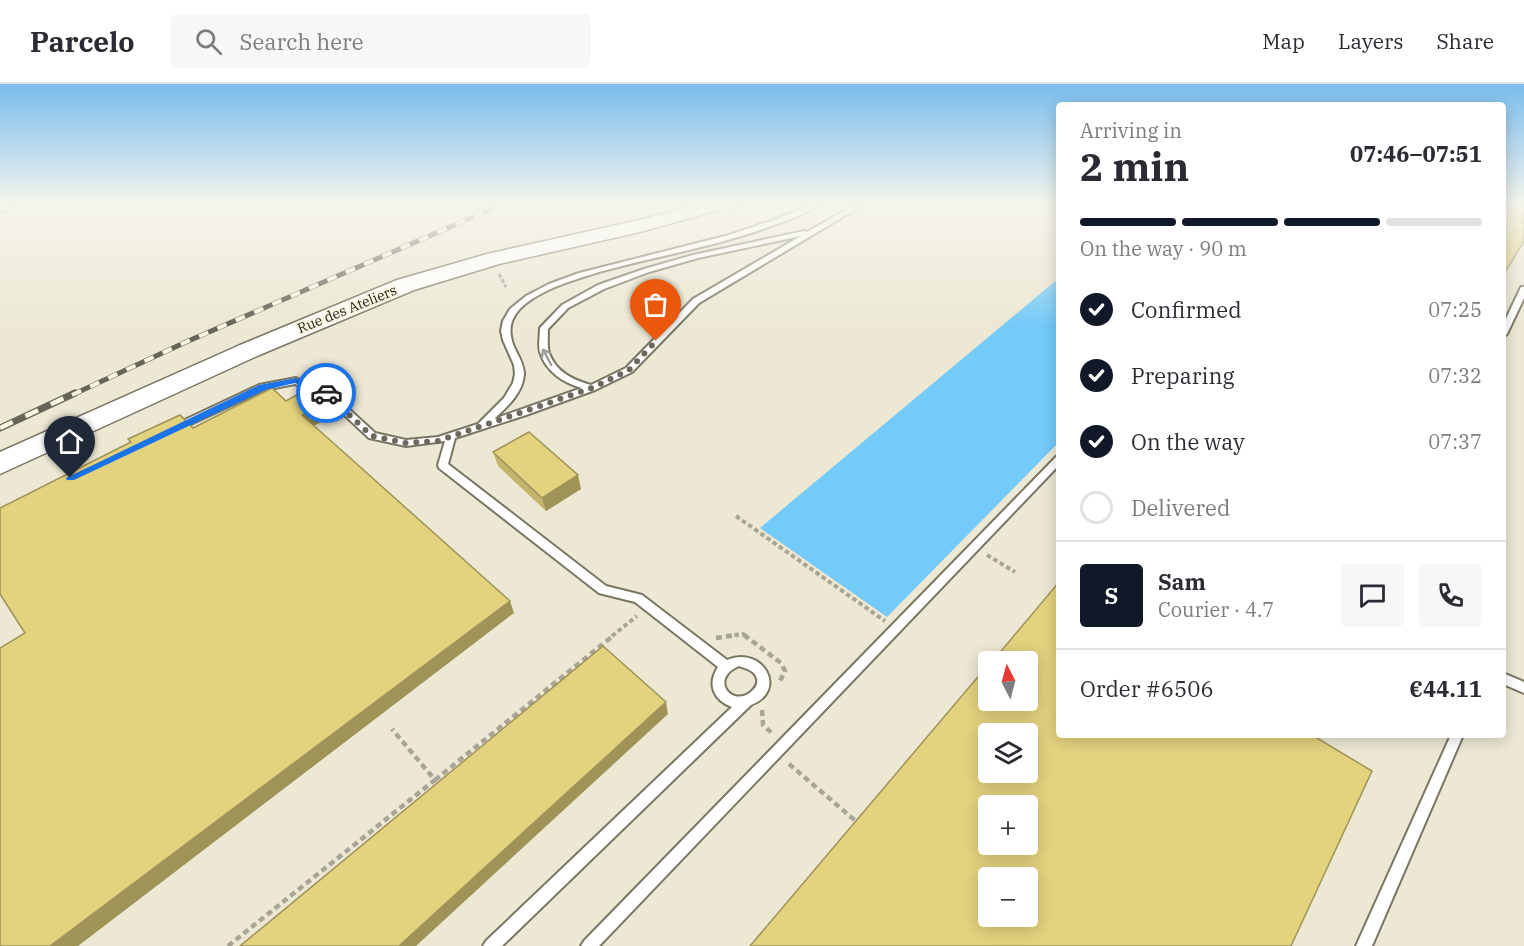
<!DOCTYPE html>
<html lang="en">
<head>
<meta charset="utf-8">
<style>
  :root { --surface:#fff; --page:#f7f7f7; --text:#2b2b33; --muted:#7c7c81; --line:#e1e1e2; --accent:#111827 }
  body { margin:0; font-family:"IBM Plex Serif",serif; background:var(--page); color:var(--text); height:100vh; display:flex; flex-direction:column; font-size:22px; white-space:nowrap }
  * { box-sizing:border-box; margin:0 }
  p { font-size:20px; color:var(--muted) }
  .icon { flex:none; width:33px; height:33px; fill:none; stroke:currentColor; stroke-width:2; stroke-linecap:round; stroke-linejoin:round }
  .map { position:relative; flex:1; overflow:hidden }
  .panel { position:absolute; left:1056px; top:18px; width:450px; height:636px; display:flex; flex-direction:column; background:var(--surface); border-radius:6px; box-shadow:0 3px 15px #0003 }
  .panel>* { flex:none }
  .needle { width:39px; rotate:354deg }
  .controls { position:absolute; left:978px; top:567px; display:grid; gap:12px }
  .controls a { display:grid; place-items:center; width:60px; height:60px; border-radius:6px; background:var(--surface); box-shadow:0 3px 15px #0003; font-size:30px }
  .pin { position:absolute; display:grid; place-items:center; width:51px; height:51px; color:#fff; margin:-62px -26px; border-radius:50% 50% 50% 0; rotate:-45deg; box-shadow:0 0 6px #0007 }
  .pin .icon { rotate:45deg }
  .courier { position:absolute; display:grid; place-items:center; width:60px; height:60px; margin:-30px; border:4px solid #1a73e8; border-radius:50%; background:#fff; color:#222; box-shadow:0 2px 8px #0007 }
  .overview em { font-style:normal; font-weight:700 }
  .overview div { display:flex; flex-direction:column-reverse }
  .overview { display:flex; align-items:center; justify-content:space-between; height:102px; padding:0 24px }
  h1 { font-size:39px; font-weight:700; line-height:45px }
  .bar { display:grid; grid-template-columns:repeat(4,1fr); gap:9px 6px; align-content:center; height:72px; padding:0 24px }
  .bar i { height:8px; border-radius:4px; background:var(--line) }
  .bar .selected { background:var(--accent) }
  .bar p { grid-column:span 4 }
  .line { display:flex; align-items:center; gap:15px; padding:0 24px; border-top:2px solid var(--line) }
  .line div { flex:1 }
  .round { display:grid; place-items:center; flex:none; width:63px; height:63px; border-radius:6px; background:var(--page) }
  ol { padding:0 24px; list-style:none }
  li { display:flex; align-items:center; gap:18px; height:66px }
  li p { margin-inline-start:auto }
  li .icon { padding:6px; border-radius:50%; background:var(--accent); color:#fff; stroke-width:4 }
  li:last-child { color:var(--muted) }
  li i { width:33px; height:33px; border:3px solid var(--line); border-radius:50% }
  header { display:flex; align-items:center; gap:36px; box-sizing:border-box; height:84px; padding:0 30px; background:var(--surface); border-bottom:2px solid var(--line) }
  header strong { font-size:28px }
  nav { display:flex; gap:33px; margin-inline-start:auto; font-size:21px }
  .search { width:420px; height:54px; background:var(--page); display:flex; align-items:center; gap:15px; box-sizing:border-box; padding:0 21px; border-radius:6px; color:var(--muted); font-size:22px }
  .map>svg:first-child { display:block }
  .water { fill:#74caf8 }
  .lines { fill:none; stroke-linecap:round; stroke-linejoin:round }
  .lane-casing { stroke:#797663; stroke-width:4 }
  .secondary-casing { stroke:#797663; stroke-width:3 }
  .path-far2 { stroke:#a9a596; stroke-width:3; stroke-dasharray:4 2; stroke-linecap:butt }
  .path-far1 { stroke:#a9a596; stroke-width:4; stroke-dasharray:4.5 3; stroke-linecap:butt }
  .path { stroke:#a9a596; stroke-width:4.5; stroke-dasharray:6 4; stroke-linecap:butt }
  .lane { fill:#fff; fill-rule:evenodd }
  .secondary { fill:#fff; fill-rule:evenodd }
  .rail-far1-casing { stroke:#676459; stroke-width:5 }
  .rail-casing { stroke:#676459; stroke-width:7 }
  .rail-far1 { stroke:#f9f5e1; stroke-width:4; stroke-dasharray:10; stroke-linecap:butt }
  .rail { stroke:#f9f5e1; stroke-width:4.5; stroke-dasharray:14; stroke-linecap:butt }
  .wall { fill:#c3b56c }
  .shaded-wall { fill:#9f9358 }
  .building { fill:#e3d27e; stroke:#9f9358; stroke-width:1.5; fill-rule:evenodd }
  .oneway { stroke:#9d9c99 }
  .route { fill:#1a73e8 }
  .done { stroke:#6b695d; stroke-width:6; stroke-dasharray:0 10.8 }
  .labels { text-anchor:middle; stroke-width:4.5; stroke-linejoin:round; paint-order:stroke }
  .far-street-label { font-size:14px; fill:#26241d; stroke:#f9f5e1 }
</style>
</head>
<body>
<header>
<strong>Parcelo</strong>
<div class="search"><svg class="icon" aria-label="search" viewBox="0 0 24 24"><circle cx="10" cy="10" r="6"/><path d="M15 15l6 6"/></svg>Search here</div>
<nav><a>Map</a><a>Layers</a><a>Share</a></nav>
</header>
<div class="map">
<svg width="1524" height="862" viewBox="0 0 1524 862">
  <rect width="100%" height="100%" fill="#ece8d4"/>
  <path class="water" d="M1059 194V358L887 533 760 444Z"/>
  <g class="lines">
    <g class="lane-casing">
      <path id="lane" d="M3 122H12L0 128V123Z
        M808 122H817C804 131 786 137 771 142 716 163 656 172 599 188 577 195 552 202 532 215 512 228 505 243 515 265 519 273 524 281 524 290 523 309 507 323 494 335L582 304C564 299 546 288 540 268 538 262 540 251 540 244L562 221 598 201 644 185 693 171 804 147 807 148 853 122H861L699 219 632 288 595 306 526 331 455 354 448 380 606 502 642 511 727 576C762 561 789 606 751 621L502 862H483L486 857 732 623C713 616 707 600 718 583L635 518 599 509 439 384 438 381 445 357 406 362 369 354 322 310 295 300 264 306 178 346H172L170 344 172 342 259 301 296 294 328 306 375 349 406 356 438 353 478 340 504 314 513 299 515 290 514 281 503 256 501 247 503 237 510 225 526 212 549 200 579 189 729 151 771 137ZM801 152 693 215 626 284 591 301C573 296 556 288 549 269 547 263 548 252 548 245L568 224 604 205 649 188 698 174ZM739 582C746 585 755 586 757 595 758 600 756 603 752 607 733 625 708 595 739 582Z
        M1521 203H1524V214L1507 250 1503 253V241Z
        M1059 371V381L599 862H581L584 857 1056 373Z
        M1503 589 1524 598V609L1503 600Z
        M1451 651H1463L1372 862H1356Z"/>
    </g>
    <g class="secondary-casing">
      <path id="secondary" d="M692 122H722L719 126 640 148 499 180 414 206 257 272 0 390V368L240 261 397 196 487 170 639 136Z"/>
    </g>
    <path class="path-far2" d="M730 127 747 122
      M499 190 506 203"/>
    <path class="path-far1" d="M736 432 885 537
      M987 471 1015 488
      M612 552 637 532
      M727 552 743 550 746 552"/>
    <path class="path" d="M744 551 781 579 785 587 779 599
      M716 554 737 551
      M762 626 763 641 773 650
      M789 680 858 739
      M435 696 614 551
      M228 862 435 696 392 645"/>
    <use href="#lane" class="lane"/>
    <use href="#secondary" class="secondary"/>
    <g class="rail-far1-casing">
      <path id="rail-far1" d="M72 311 186 258 498 122"/>
    </g>
    <g class="rail-casing">
      <path id="rail" d="M0 344 75 309"/>
    </g>
    <use href="#rail-far1" class="rail-far1"/>
    <use href="#rail" class="rail"/>
  </g>
  <path class="wall" d="M493 368 581 405 546 427 498 382Z"/>
  <path class="shaded-wall" d="M328 317 334 331 310 344 302 331Z
    M578 391 581 405 546 427 542 414Z
    M510 517 514 529 78 862H50Z
    M666 618 668 630 416 862H399Z"/>
  <path class="building" d="M1503 122H1524V157L1503 192Z
    M311 303 328 317 302 331 510 517 50 862H0V564L25 549 0 510V424L131 358 128 355 180 331 193 344 272 304 286 317Z
    M529 348 578 391 542 414 493 368Z
    M1059 498V651H1312L1372 687 1291 862H750L988 581V616H1028V578H992ZM988 650H1028V688H988ZM988 722H1028V760H988ZM988 794H1028V832H988Z
    M603 562 666 618 399 862H240Z"/>
  <defs><path id="oneway-shaft" d="M-6 0H5M1.5-3L5.5 0L1.5 3" fill="none" stroke-width="1.6" stroke-linecap="round" stroke-linejoin="round" transform="scale(1.5)"/></defs>
  <use class="oneway" href="#oneway-shaft" transform="translate(547 273) rotate(-118)"/>
  <linearGradient id="sky" x2="0" y2="1"><stop stop-color="#79bdee"/><stop offset="0.5" stop-color="#f6f5ec"/><stop offset="1" stop-color="#f6f5ec" stop-opacity="0"/></linearGradient>
  <rect width="1524" height="242" fill="url(#sky)"/>
  <path class="route" d="M296 294 331 309 326 312 295 299 265 306 74 396H67L66 394 259 301Z"/>
  <g class="lines">
    <path class="done" d="M326 309 372 352 406 359 438 357 592 304 629 286 656 257"/>
  </g>
  <g class="labels">
    <g class="far-street-label">
      <text transform="translate(347 225) rotate(-22)" y="5">Rue des Ateliers</text>
    </g>
  </g>
</svg>
<div class="controls">
<a><svg class="needle" viewBox="-14 -14 28 28"><path d="M0-13l5 13h-10z" fill="#e53935"/><path d="M0 13l5-13h-10z" fill="#7c7c81"/></svg></a>
<a><svg class="icon" aria-label="layers" viewBox="0 0 24 24"><path d="M12 4l9 5-9 5-9-5zM3 14l9 5 9-5"/></svg></a>
<a>+</a>
<a>−</a>
</div>
<div class="pin" style="left:656px;top:257px;background:#ea580c"><svg class="icon" aria-label="bag" viewBox="0 0 24 24"><path d="M5 8h14l-1 12H6zM9 8a3 3 0 0 1 6 0"/></svg></div>
<div class="pin" style="left:70px;top:394px;background:#1f2937"><svg class="icon" aria-label="home" viewBox="0 0 24 24"><path d="M3 11l9-7 9 7M6 9v11h12V9"/></svg></div>
<div class="courier" style="left:326px;top:309px"><svg class="icon" aria-label="car" viewBox="0 0 24 24"><path d="M5 17H2v-5l4-1 3-4h7l3 4 3 1v5h-3M9 17h6M6 11h13"/><circle cx="7" cy="17" r="2"/><circle cx="17" cy="17" r="2"/></svg></div>
<section class="panel">
<div class="overview"><div><h1>2 min</h1><p>Arriving in</p></div><em>07:46–07:51</em></div>
<div class="bar"><i class="selected"></i><i class="selected"></i><i class="selected"></i><i></i><p>On the way · 90 m</p></div>
<ol>
<li><svg class="icon" aria-label="check" viewBox="0 0 24 24"><path d="M5 12l5 5 9-10"/></svg>Confirmed<p>07:25</p></li>
<li><svg class="icon" aria-label="check" viewBox="0 0 24 24"><path d="M5 12l5 5 9-10"/></svg>Preparing<p>07:32</p></li>
<li><svg class="icon" aria-label="check" viewBox="0 0 24 24"><path d="M5 12l5 5 9-10"/></svg>On the way<p>07:37</p></li>
<li><i></i>Delivered</li>
</ol>
<div class="line" style="height:108px"><b class="round" style="background:var(--accent);color:#fff">S</b><div><b>Sam</b><p>Courier · 4.7</p></div><a class="round"><svg class="icon" aria-label="chat" viewBox="0 0 24 24"><path d="M4 5h16v11H9l-5 4z"/></svg></a><a class="round"><svg class="icon" aria-label="phone" viewBox="0 0 24 24"><path d="M5 4h4l2 5-3 2q2 4 5 5l2-3 5 2v4C11 20 4 13 5 4z"/></svg></a></div>
<div class="line" style="height:78px"><div>Order #6506</div><b>€44.11</b></div>
</section>
</div>
</body>
</html>
